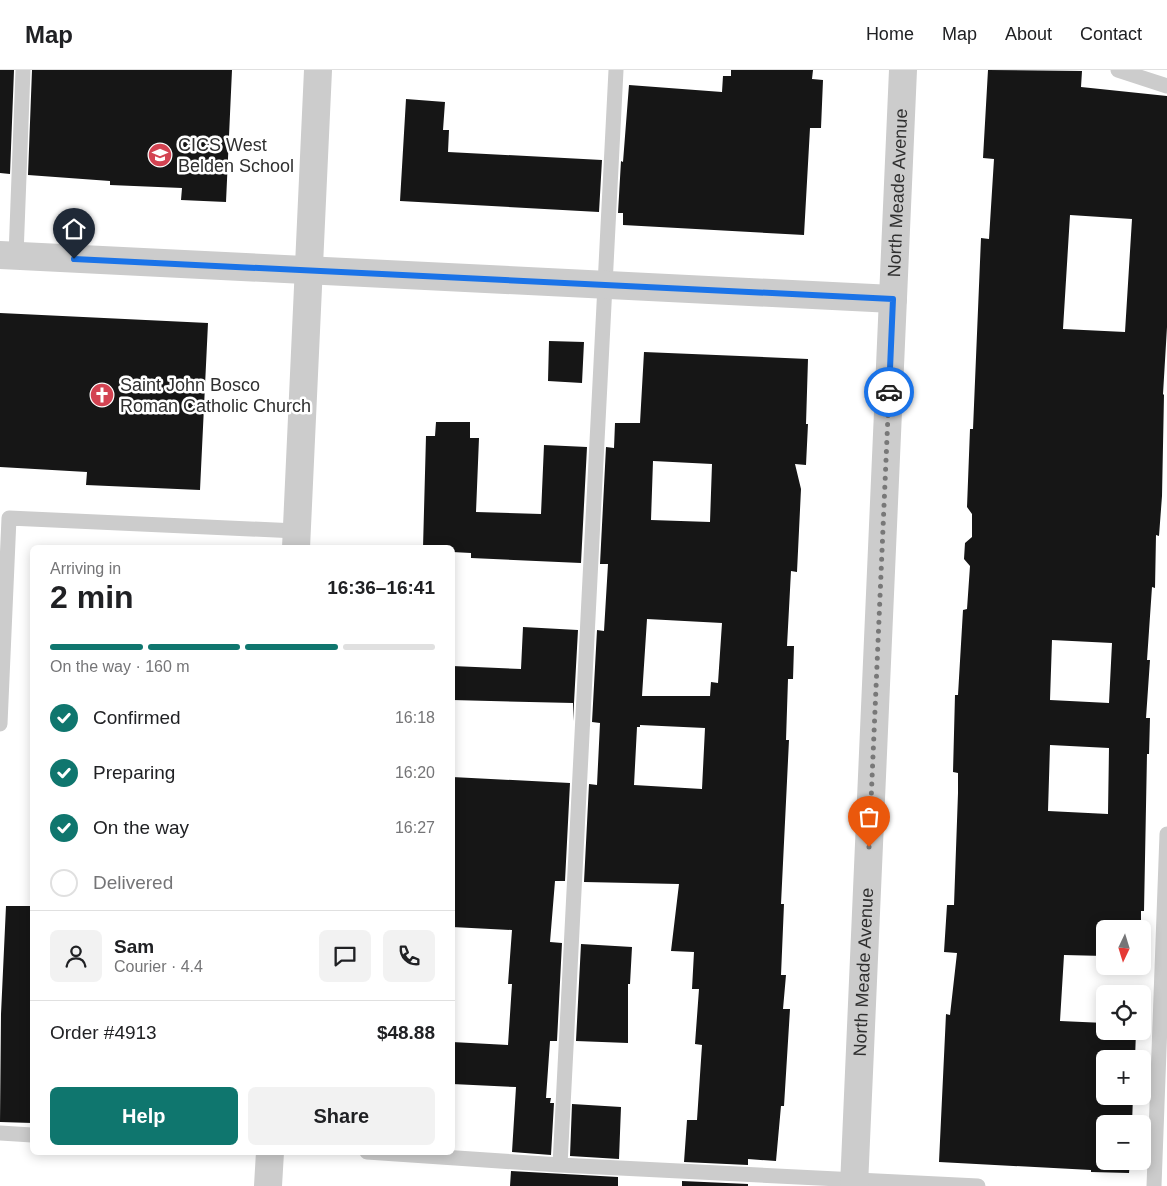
<!DOCTYPE html>
<html lang="en">
<head>
<meta charset="utf-8">
<style>
  :root { --surface:#fff; --page:#f2f2f2; --text:#202124; --muted:#757577; --line:#e0e0e0; --accent:#0f766e }
  body { margin:0; font-family:Helvetica,sans-serif; background:var(--page); color:var(--text); height:100vh; display:flex; flex-direction:column; font-size:19px; white-space:nowrap }
  * { box-sizing:border-box; margin:0 }
  p { font-size:16px; color:var(--muted) }
  .icon { flex:none; width:28px; height:28px; fill:none; stroke:currentColor; stroke-width:2; stroke-linecap:round; stroke-linejoin:round }
  .map { position:relative; flex:1; overflow:hidden }
  .panel { position:absolute; left:30px; top:475px; width:425px; height:610px; display:flex; flex-direction:column; background:var(--surface); border-radius:8px; box-shadow:0 2px 12px #0003 }
  .panel>* { flex:none }
  .needle { width:32px; rotate:184deg }
  .tools { position:absolute; left:1096px; top:850px; display:grid; gap:10px }
  .tools a { display:grid; place-items:center; width:55px; height:55px; border-radius:8px; background:var(--surface); box-shadow:0 2px 12px #0003; font-size:25px }
  .pin { position:absolute; display:grid; place-items:center; width:42px; height:42px; color:#fff; margin:-51px -21px; border-radius:50% 50% 50% 0; rotate:-45deg; box-shadow:0 0 5px #0007 }
  .pin .icon { rotate:45deg }
  .courier { position:absolute; display:grid; place-items:center; width:50px; height:50px; margin:-25px; border:4px solid #1a73e8; border-radius:50%; background:#fff; color:#222; box-shadow:0 1px 6px #0007 }
  .overview em { font-style:normal; font-weight:700 }
  .overview div { display:flex; flex-direction:column-reverse }
  .overview { display:flex; align-items:center; justify-content:space-between; height:85px; padding:0 20px }
  h1 { font-size:32px; font-weight:700; line-height:38px }
  .bar { display:grid; grid-template-columns:repeat(4,1fr); gap:8px 5px; align-content:center; height:60px; padding:0 20px }
  .bar i { height:6px; border-radius:4px; background:var(--line) }
  .bar .active { background:var(--accent) }
  .bar p { grid-column:span 4 }
  .line { display:flex; align-items:center; gap:12px; padding:0 20px; border-top:1px solid var(--line) }
  .line div { flex:1 }
  .round { display:grid; place-items:center; flex:none; width:52px; height:52px; border-radius:8px; background:var(--page) }
  ol { padding:0 20px; list-style:none }
  li { display:flex; align-items:center; gap:15px; height:55px }
  li p { margin-inline-start:auto }
  li .icon { padding:5px; border-radius:50%; background:var(--accent); color:#fff; stroke-width:4 }
  li:last-child { color:var(--muted) }
  li i { width:28px; height:28px; border:2px solid var(--line); border-radius:50% }
  .action { display:flex; gap:10px; margin-top:auto; padding:10px 20px }
  .action a { flex:1; height:58px; border-radius:8px; background:var(--accent); color:#fff; font-size:20px; font-weight:700; line-height:58px; text-align:center }
  .action a+a { background:var(--page); color:var(--text) }
  header { display:flex; align-items:center; gap:30px; box-sizing:border-box; height:70px; padding:0 25px; background:var(--surface); border-bottom:1px solid var(--line) }
  header strong { font-size:24px }
  nav { display:flex; gap:28px; margin-inline-start:auto; font-size:18px }
  .map>svg:first-child { display:block }
  .building { fill:#161616; fill-rule:evenodd }
  .lines { fill:none; stroke-linecap:round; stroke-linejoin:round }
  .lane { stroke:#ccc; stroke-width:15 }
  .street { stroke:#ccc; stroke-width:28 }
  .done { stroke:#787878; stroke-width:5; stroke-dasharray:0 9 }
  .route { stroke:#1a73e8; stroke-width:6 }
  .labels { text-anchor:middle; stroke-width:5; stroke-linejoin:round; paint-order:stroke }
  .poi-label { font-size:18px; fill:#2f2f2f; stroke:#fff; text-anchor:start }
  .street-label { font-size:18px; fill:#2f2f2f; stroke:#fff }
</style>
</head>
<body>
<header>
<strong>Map</strong>
<nav><a>Home</a><a>Map</a><a>About</a><a>Contact</a></nav>
</header>
<div class="map">
<svg width="1167" height="1116" viewBox="0 0 1167 1116">
  <rect width="100%" height="100%" fill="#fff"/>
  <path class="building" d="M0 0H14L10 104 0 103Z
    M32 0H232L226 132 181 130 182 118 110 115V111L28 105Z
    M731 0H813L812 9 823 10 821 58H810L804 165 623 155V143H618L621 91 623 92 629 15 722 22 723 6H731Z
    M988 0 1082 1 1081 17 1167 26V257L1163 324 1164 325 1162 426 1159 466 1156 465 1155 518 1152 517 1147 590H1150L1146 648H1150L1149 684H1147L1144 841H1141V859H1105V886L1064 885 1060 951 1105 953V961H1136L1135 989H1105V1026H1133L1132 1054H1105V1091H1130L1129 1103 1091 1102V1100L939 1092 946 944 950 945 957 883 944 882 947 835H954L958 723V703L953 702 955 625H958L963 540 967 539 970 496 964 489 965 473 972 467V444L967 437 970 359H973L981 168 989 169 994 89 983 88ZM1070 145 1132 149 1125 262 1063 259ZM1052 570 1112 573 1109 633 1050 630ZM1050 675 1109 678 1108 744 1048 741Z
    M406 29 445 32 443 60H449L448 82 602 90 599 142 400 131Z
    M0 243 208 253 200 420 86 415 87 402 0 397Z
    M549 271 584 272 582 313 548 311Z
    M644 282 808 289 806 354H808L806 395 795 394 801 419 797 502 791 501 787 576H794L793 609H788L786 670H789L781 834H784L781 905H786L783 939H790L784 1036H781L776 1091 748 1089V1095L684 1092 687 1050H697L702 975 695 974 699 919H692L694 882 671 881 679 814 584 812 589 714 597 715 600 653 592 652 597 560 604 561 608 494H600L606 377 614 378 615 353H640ZM653 391 712 394 710 452 651 450ZM647 549 722 553 718 613 711 612 710 626H642ZM640 655 705 658 702 719 634 715 637 657H640Z
    M436 352H470V368H479L476 442 541 444 544 375 587 377 581 493 471 488V483L452 482V478H423L426 366H435Z
    M523 557 578 560 573 651V633L452 630V596L521 599Z
    M452 707 570 713 565 811H555L550 872 562 873 557 971H550L546 1028H551L550 1033H554L551 1085 512 1082 516 1017 452 1014V972L508 975 512 914H508L512 860 452 857Z
    M6 836H32V1053L0 1052 1 944Z
    M581 874 632 877 630 914H628V973L576 971Z
    M572 1034 621 1037 619 1089 570 1086Z
    M511 1101 618 1107V1116H510Z
    M682 1111 748 1114V1116H682Z"/>
  <g class="lines">
    <path class="lane" d="M1118 0 1167 16
      M16 186 23 0
      M0 654 9 448 297 461
      M0 1063 32 1065
      M367 1082 560 1095 978 1116
      M560 1095 616 0
      M1154 1116 1167 764"/>
    <g class="street">
      <path d="M0 185 893 229"/>
      <path d="M296 478 318 0"/>
      <path d="M268 1116 270 1082"/>
      <path id="s1" d="M854 1116 903 0"/>
    </g>
  </g>
  <g class="lines">
    <path class="done" d="M869 777 889 322"/>
    <path class="route" d="M74 189 893 229 889 322"/>
  </g>
  <defs>
    <g id="school-disc" transform="scale(1.25)"><circle r="9.5" fill="#d34352" stroke="#fff"/><path d="M0-5L7-2L0 1L-7-2ZM-4 1L0 2.5L4 1V4Q0 6-4 4Z" fill="#fff"/></g>
    <g id="church-disc" transform="scale(1.25)"><circle r="9.5" fill="#d34352" stroke="#fff"/><path d="M-1.2-6h2.4v3.5h3.3v2.4h-3.3V6h-2.4V-.1h-3.3v-2.4h3.3Z" fill="#fff"/></g>
  </defs>
  <g fill-rule="evenodd">
    <use href="#school-disc" x="160" y="85"/>
    <use href="#church-disc" x="102" y="325"/>
  </g>
  <g class="labels">
    <g class="poi-label">
      <text x="178" y="81">CICS West<tspan x="178" dy="21">Belden School</tspan></text>
      <text x="120" y="321">Saint John Bosco<tspan x="120" dy="21">Roman Catholic Church</tspan></text>
    </g>
    <g class="street-label">
      <text dy="6" stroke="none"><textPath href="#s1" startOffset="994">North Meade Avenue</textPath></text>
      <text dy="6" stroke="none"><textPath href="#s1" startOffset="214">North Meade Avenue</textPath></text>
    </g>
  </g>
</svg>
<div class="tools">
<a><svg class="needle" viewBox="-14 -14 28 28"><path d="M0-13l5 13h-10z" fill="#e53935"/><path d="M0 13l5-13h-10z" fill="#757577"/></svg></a>
<a><svg class="icon" aria-label="locate" viewBox="0 0 24 24"><circle cx="12" cy="12" r="6"/><path d="M12 2v4M12 18v4M2 12h4M18 12h4"/></svg></a>
<a>+</a>
<a>−</a>
</div>
<div class="pin" style="left:869px;top:777px;background:#ea580c"><svg class="icon" aria-label="bag" viewBox="0 0 24 24"><path d="M5 8h14l-1 12H6zM9 8a3 3 0 0 1 6 0"/></svg></div>
<div class="pin" style="left:74px;top:189px;background:#1f2937"><svg class="icon" aria-label="home" viewBox="0 0 24 24"><path d="M3 11l9-7 9 7M6 9v11h12V9"/></svg></div>
<div class="courier" style="left:889px;top:322px"><svg class="icon" aria-label="car" viewBox="0 0 24 24"><path d="M5 17H2v-5l4-1 3-4h7l3 4 3 1v5h-3M9 17h6M6 11h13"/><circle cx="7" cy="17" r="2"/><circle cx="17" cy="17" r="2"/></svg></div>
<section class="panel">
<div class="overview"><div><h1>2 min</h1><p>Arriving in</p></div><em>16:36–16:41</em></div>
<div class="bar"><i class="active"></i><i class="active"></i><i class="active"></i><i></i><p>On the way · 160 m</p></div>
<ol>
<li><svg class="icon" aria-label="check" viewBox="0 0 24 24"><path d="M5 12l5 5 9-10"/></svg>Confirmed<p>16:18</p></li>
<li><svg class="icon" aria-label="check" viewBox="0 0 24 24"><path d="M5 12l5 5 9-10"/></svg>Preparing<p>16:20</p></li>
<li><svg class="icon" aria-label="check" viewBox="0 0 24 24"><path d="M5 12l5 5 9-10"/></svg>On the way<p>16:27</p></li>
<li><i></i>Delivered</li>
</ol>
<div class="line" style="height:90px"><a class="round"><svg class="icon" aria-label="person" viewBox="0 0 24 24"><circle cx="12" cy="8" r="4"/><path d="M4 21q1-7 8-7t8 7"/></svg></a><div><b>Sam</b><p>Courier · 4.4</p></div><a class="round"><svg class="icon" aria-label="chat" viewBox="0 0 24 24"><path d="M4 5h16v11H9l-5 4z"/></svg></a><a class="round"><svg class="icon" aria-label="phone" viewBox="0 0 24 24"><path d="M5 4h4l2 5-3 2q2 4 5 5l2-3 5 2v4C11 20 4 13 5 4z"/></svg></a></div>
<div class="line" style="height:65px"><div>Order #4913</div><b>$48.88</b></div>
<div class="action"><a>Help</a><a>Share</a></div>
</section>
</div>
</body>
</html>
